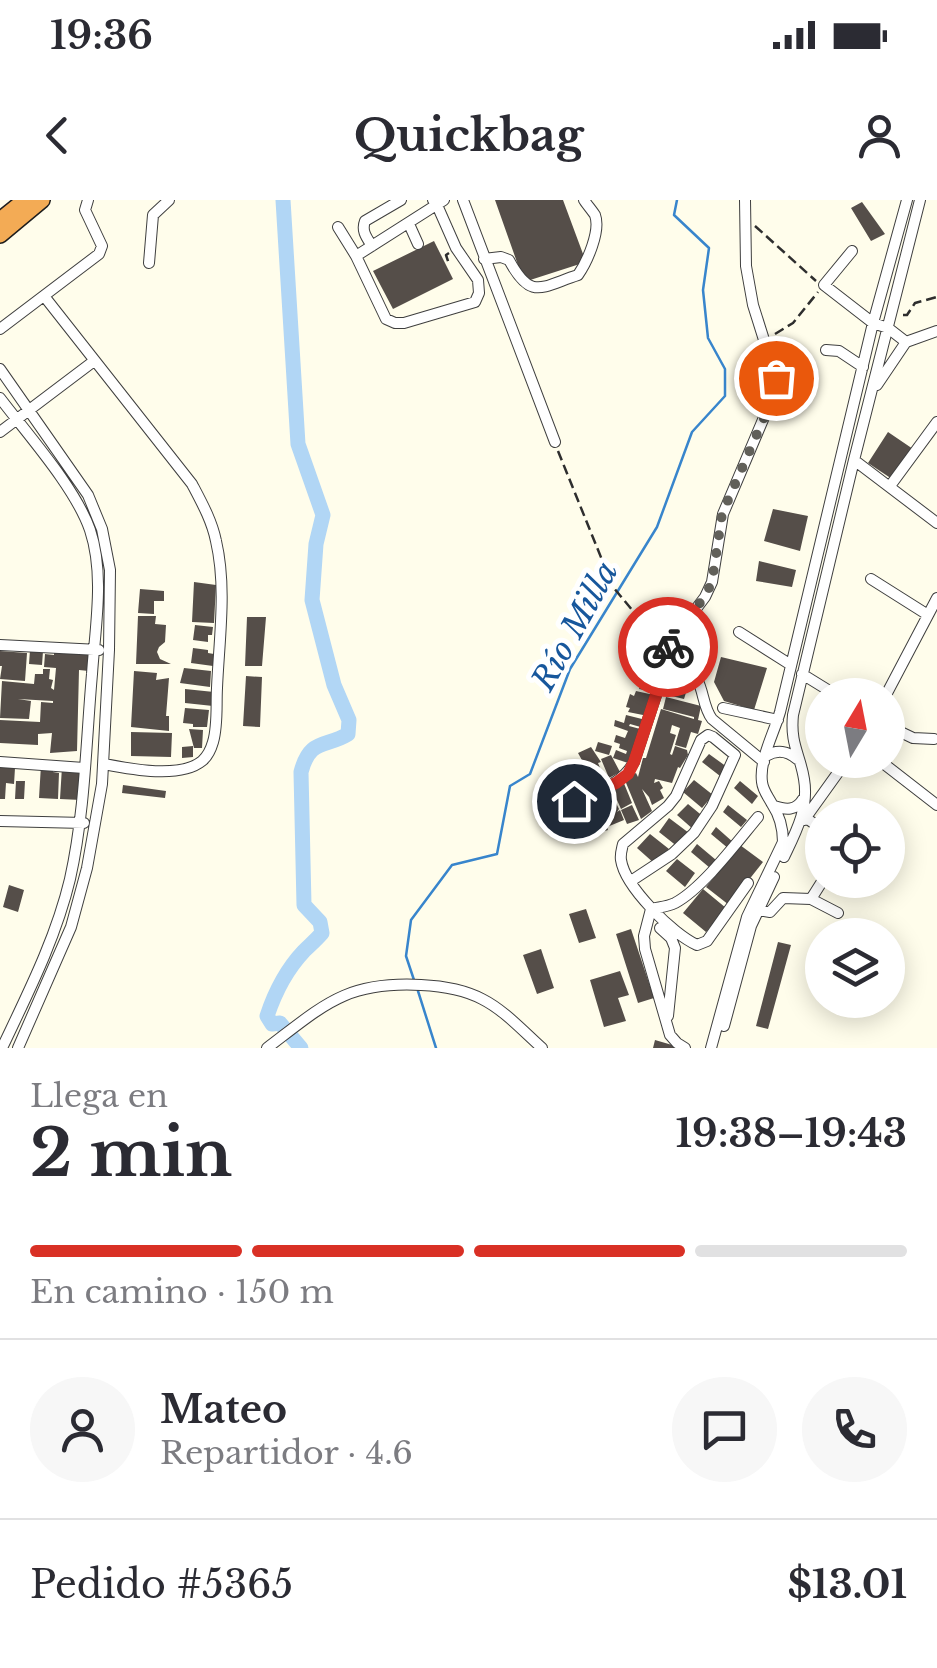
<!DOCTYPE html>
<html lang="es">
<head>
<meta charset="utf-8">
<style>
  :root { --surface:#fff; --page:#f7f7f7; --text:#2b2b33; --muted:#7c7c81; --line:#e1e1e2; --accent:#d93025 }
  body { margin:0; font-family:"Libre Baskerville",serif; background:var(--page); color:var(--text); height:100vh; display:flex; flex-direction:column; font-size:38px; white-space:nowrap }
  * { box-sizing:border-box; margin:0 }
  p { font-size:32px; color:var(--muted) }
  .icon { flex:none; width:55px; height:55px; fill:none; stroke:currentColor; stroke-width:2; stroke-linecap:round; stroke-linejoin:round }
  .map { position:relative; height:848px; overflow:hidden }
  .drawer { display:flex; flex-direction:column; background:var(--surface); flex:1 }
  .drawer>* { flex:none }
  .needle { width:65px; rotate:10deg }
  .tools { position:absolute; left:805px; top:478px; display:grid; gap:20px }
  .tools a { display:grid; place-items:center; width:100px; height:100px; border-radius:50%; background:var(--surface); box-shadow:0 5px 25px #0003; font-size:50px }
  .pin { position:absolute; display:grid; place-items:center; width:85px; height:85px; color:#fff; margin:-42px; border:5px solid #fff; border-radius:50%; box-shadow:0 2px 10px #0007 }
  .courier { position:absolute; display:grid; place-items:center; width:100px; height:100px; margin:-50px; border:8px solid #d93025; border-radius:50%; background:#fff; color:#222; box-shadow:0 2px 12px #0007 }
  .summary em { font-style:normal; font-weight:700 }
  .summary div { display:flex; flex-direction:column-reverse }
  .summary { display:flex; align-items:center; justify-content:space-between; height:170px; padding:0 30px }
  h1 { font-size:65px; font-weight:700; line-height:75px }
  .bar { display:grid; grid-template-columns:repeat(4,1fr); gap:15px 10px; align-content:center; height:120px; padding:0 30px }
  .bar i { height:12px; border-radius:8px; background:var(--line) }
  .bar .current { background:var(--accent) }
  .bar p { grid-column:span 4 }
  .line { display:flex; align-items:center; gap:25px; padding:0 30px; border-top:2px solid var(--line) }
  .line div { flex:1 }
  .round { display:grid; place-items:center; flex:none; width:105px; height:105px; border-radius:52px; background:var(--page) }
  .status { display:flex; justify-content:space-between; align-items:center; height:70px; padding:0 50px; background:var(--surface); direction:ltr }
  .status svg { height:28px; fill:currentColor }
  header { display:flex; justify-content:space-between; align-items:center; height:130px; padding:0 30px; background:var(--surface); font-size:45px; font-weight:700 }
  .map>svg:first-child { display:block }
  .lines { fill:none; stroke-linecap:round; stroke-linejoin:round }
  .stream { stroke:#3885cc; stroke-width:2.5 }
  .river { stroke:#b1d6f5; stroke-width:15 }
  .building { fill:#554e49 }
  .minor-casing { stroke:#3f3f3f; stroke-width:12 }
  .highway-casing { stroke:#1d1d1d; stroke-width:18 }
  .path { stroke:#2e2e2e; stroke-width:2.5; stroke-dasharray:10 5; stroke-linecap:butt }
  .minor { stroke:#fff; stroke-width:10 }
  .highway { stroke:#f3ab55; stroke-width:15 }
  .done { stroke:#61605a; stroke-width:10; stroke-dasharray:0 18 }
  .route { stroke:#d93025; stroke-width:12 }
  .labels { text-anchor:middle; stroke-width:10; stroke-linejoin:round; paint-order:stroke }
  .water-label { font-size:32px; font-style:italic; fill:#17579c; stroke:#fff }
</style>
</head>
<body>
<div class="status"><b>19:36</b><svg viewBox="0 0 49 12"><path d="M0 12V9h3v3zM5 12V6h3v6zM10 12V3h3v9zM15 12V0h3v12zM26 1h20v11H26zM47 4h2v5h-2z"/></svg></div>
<header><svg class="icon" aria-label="back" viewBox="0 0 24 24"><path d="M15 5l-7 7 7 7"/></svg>Quickbag<svg class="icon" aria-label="person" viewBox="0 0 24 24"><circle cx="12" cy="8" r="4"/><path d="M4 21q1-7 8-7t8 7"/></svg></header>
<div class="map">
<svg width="937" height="848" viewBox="0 0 937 848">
  <rect width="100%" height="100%" fill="#fffdeb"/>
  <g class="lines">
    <path class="stream" d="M415 783 406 756 411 720 452 665 497 654 510 586 530 574 570 469 657 327 692 232 725 196V169L708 138 703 90 709 48 674 15 677 0
      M418 791 436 848"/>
    <path class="river" d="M283 0 298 244 323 315 316 344 312 400 334 485 349 520 348 534C325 548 310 538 301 572L304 705 320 722 322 733C316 740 310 745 304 751 286 770 275 792 267 816L272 824 280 823 301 848"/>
  </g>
  <path class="building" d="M495 0H563L586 62 524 82Z
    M862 2 885 34 871 41 851 8Z
    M434 41 453 79 393 109 373 71Z
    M888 232 913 249 892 279 868 263Z
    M773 309 808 316 800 351 764 341Z
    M759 361 796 370 792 387 756 381Z
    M194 382 216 385 214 423 192 422Z
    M140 389 164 391V401H154V414L138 413Z
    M138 416H156L155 424 166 425 165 442 159 447 157 452 160 459 171 464H136Z
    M247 417H266L262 466H245Z
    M195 425 213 427 212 435H208V442L193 440Z
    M656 442 668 455 657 479 639 473 641 467 649 460 651 461Z
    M193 448 208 450V453L214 454 213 466 191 463Z
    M54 449 91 453 89 471 79 470 77 551 50 553 52 533 38 534V545L0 543V520L40 522 41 502 53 503V501L18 499 31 501 29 519 0 518 2 481 34 484 35 474H43V469H50L49 479 53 480 51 488 54 490 56 468 44 467 45 454 54 455Z
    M30 450 43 451 42 465 29 464Z
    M0 451 27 453 25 481 0 479 2 466H0Z
    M721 457 767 468 754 510 724 501 714 482Z
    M678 465 688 477 679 480 675 488 679 489 681 482 689 483 684 499 663 494 668 477Z
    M184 468 211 471 210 487 180 483Z
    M134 471 157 473 156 480 169 478 166 516H169V531L131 527Z
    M246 476 262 477 260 527 243 526Z
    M638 476 658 481 655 492 639 489 641 484 636 483Z
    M185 489 214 492 213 506 185 503Z
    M636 491 654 495 648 516 628 512 630 508 626 507 630 494 634 496Z
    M666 497 701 506 698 520 702 521 698 534 691 532 686 548 675 545 680 528 672 525 670 533 676 535 670 554 672 555 675 546 687 550 688 555 680 568 678 567 672 583 655 579 654 583 659 581 663 588 660 590 664 598 652 605 649 597 642 589 652 611 641 619 624 578 636 573 638 577 643 558H646L661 509 694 519V517L663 509Z
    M185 508 209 510 207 527H193V524L183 523Z
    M626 515 646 520 644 528 630 524 629 526 644 530 631 564 613 558 616 550 626 554 627 551 619 548 620 544 614 542 616 535 625 538 628 531 614 526 615 520 624 523Z
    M189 529 203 530 202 548H194Z
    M131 532 172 533 171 557 131 556Z
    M598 542 612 546 609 555 595 551Z
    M193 546V557L182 558V547Z
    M591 547 601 562 598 563 604 577 594 582 578 553Z
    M709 554 727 567 720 576 702 562Z
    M611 555 620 572 609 578 601 559Z
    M41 565 53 566V572L59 573 58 599 39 598Z
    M0 567 15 568 14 584 6 583 5 599H0Z
    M62 567 82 568 81 600 60 599Z
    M587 573 593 583 581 588 575 579Z
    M572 576 580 590 559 599 551 582Z
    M694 580 713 595 702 608 683 592Z
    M16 581H25L24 599H15Z
    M623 581 632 603 621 609 617 600 615 601 619 609 617 612 620 610 624 620 607 627 608 630 584 638 581 631 589 628 586 622 594 620 591 613 584 616 578 604 585 601 588 606 595 604 601 615 592 594 606 588 609 596 615 593 611 585Z
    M740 581 758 596 752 604 734 588Z
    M123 585 166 591 165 598 122 593Z
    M550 585 558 599 544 605 537 590Z
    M575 602 581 615 575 618 573 615 570 616 571 619 566 621 561 610Z
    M688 604 705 618 694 630 677 615Z
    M632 605 639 620 627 624 621 610Z
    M728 605 747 620 741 627 723 612Z
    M558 607 569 634 555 637 546 611Z
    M669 618 689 633 678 647 659 632Z
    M575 622 580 641 573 640 568 625Z
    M716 627 734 643 729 649 711 634Z
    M650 634 669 649 655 664 637 648Z
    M697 644 716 660 710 668 691 652Z
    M740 645 763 662 729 705 706 687Z
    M677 659 695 673 685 687 666 671Z
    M9 685 24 690 18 712 3 707Z
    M703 689 726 708 706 732 683 713Z
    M586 709 596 738 579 743 569 714Z
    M631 729 654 798 638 803 616 734Z
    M778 742 791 745 768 829 756 826Z
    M541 749 554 788 537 794 523 755Z
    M620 771 629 795 618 798 626 821 604 827 590 780Z
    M655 840 679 847 678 848H653Z"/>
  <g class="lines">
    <g class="minor-casing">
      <path id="minor" d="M463 0 555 242
        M745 0 746 66 753 105 776 178V189L723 314 712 382 705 397 665 450C675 459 690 468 697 479 704 492 703 507 712 519L764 562
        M409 24 418 44
        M338 27 356 56 386 119 395 123H404L475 102 479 93 478 80 456 48 437 5 433 0
        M372 46C367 38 361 31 365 21L401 0
        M852 51 824 85 873 123 888 128 906 142 877 185
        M356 56 444 0
        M484 59 501 57 509 60C531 101 541 87 578 75 587 62 601 31 595 15 594 13 585 2 584 0
        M149 63 153 15 169 0
        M44 96 192 284C202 303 212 321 216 341 227 388 219 440 217 488 216 505 218 525 213 542 211 549 208 556 202 561 180 579 130 569 104 564
        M0 129 99 54 102 46 85 10 88 0
        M906 142 937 131
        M826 150 839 151 863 167
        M0 169 88 295 102 329 110 370 109 450 102 584 87 668 71 727 18 848
        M0 198C28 235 75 287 90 330 105 375 95 428 92 474 86 542 85 612 70 679 56 738 28 793 2 848
        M0 232 94 161
        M854 260 937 323
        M890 286 937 222
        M871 379 928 415
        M739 432 791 465
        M0 445 99 450
        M802 474 836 495
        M886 495 937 398
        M723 508 778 520
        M888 526 913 538 934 539
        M766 556C777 549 788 551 797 559
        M879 560 937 605
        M0 562 84 568
        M574 601C596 591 622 585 634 562L661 480 674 458
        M774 606C786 610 796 611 803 599
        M835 611 841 615
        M806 618 822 629
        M804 620 847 560
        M0 621 84 623
        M888 643 894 632
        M784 657C796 632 809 608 804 579 800 554 790 544 793 515L854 260 920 0
        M631 681 672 654 694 633 712 606 735 555 713 537 708 535 701 540 676 596 668 606 623 644C622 649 620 654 621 660 625 687 673 734 697 745L707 741 748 683
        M811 699 838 713
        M651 709 644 736 645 749 670 835 677 843 685 848
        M651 709C659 707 667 707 675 703 703 688 737 642 758 617
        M757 710 770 712 783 698 811 699 823 680
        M660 728 671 738 675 748 668 816
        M724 826 751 726 774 677
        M267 848C324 805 346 781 421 785 442 786 463 789 482 799 504 810 523 831 542 848
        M711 848 747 717 783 642C783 628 780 616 772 604 768 596 763 591 762 582 759 560 774 533 780 512L873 123 907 0"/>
    </g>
    <g class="highway-casing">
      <path id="highway" d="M0 20 25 0
        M0 35 42 0"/>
    </g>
    <path class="path" d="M755 26 816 81
      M449 53 446 55 449 64
      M903 115H907L915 103 937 97
      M775 134 793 123 818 92
      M558 251 613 387 658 441"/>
    <use href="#minor" class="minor"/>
    <use href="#highway" class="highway"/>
  </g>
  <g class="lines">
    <path class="done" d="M668 447 705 396 712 382 722 314 774 195 776 178"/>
    <path class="route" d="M574 601 616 583 628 574 634 562 661 480 674 458 665 450 668 447"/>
  </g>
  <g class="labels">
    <g class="water-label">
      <text transform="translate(575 426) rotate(-61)" y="11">Río Milla</text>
    </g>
  </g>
</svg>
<div class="tools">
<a><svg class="needle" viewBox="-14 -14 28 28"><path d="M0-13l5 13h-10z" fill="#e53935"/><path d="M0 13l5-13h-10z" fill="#7c7c81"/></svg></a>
<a><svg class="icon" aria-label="locate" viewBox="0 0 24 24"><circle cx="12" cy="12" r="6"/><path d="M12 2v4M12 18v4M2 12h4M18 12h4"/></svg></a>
<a><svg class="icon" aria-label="layers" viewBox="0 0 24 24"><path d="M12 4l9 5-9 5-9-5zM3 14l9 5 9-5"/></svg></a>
</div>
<div class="pin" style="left:776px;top:178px;background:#ea580c"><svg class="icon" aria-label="bag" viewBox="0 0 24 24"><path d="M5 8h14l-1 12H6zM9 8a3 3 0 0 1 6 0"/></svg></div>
<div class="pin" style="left:574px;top:601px;background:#1f2937"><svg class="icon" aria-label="home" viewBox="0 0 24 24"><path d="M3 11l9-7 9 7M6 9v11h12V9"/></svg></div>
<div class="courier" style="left:668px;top:447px"><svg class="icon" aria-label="bike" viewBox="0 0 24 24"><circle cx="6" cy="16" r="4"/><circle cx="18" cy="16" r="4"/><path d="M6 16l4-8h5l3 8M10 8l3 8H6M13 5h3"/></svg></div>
</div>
<section class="drawer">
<div class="summary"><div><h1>2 min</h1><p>Llega en</p></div><em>19:38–19:43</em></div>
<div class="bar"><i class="current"></i><i class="current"></i><i class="current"></i><i></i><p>En camino · 150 m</p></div>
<div class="line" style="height:180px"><a class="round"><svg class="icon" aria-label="person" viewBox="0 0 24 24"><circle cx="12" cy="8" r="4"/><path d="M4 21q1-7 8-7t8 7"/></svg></a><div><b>Mateo</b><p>Repartidor · 4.6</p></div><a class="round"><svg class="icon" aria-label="chat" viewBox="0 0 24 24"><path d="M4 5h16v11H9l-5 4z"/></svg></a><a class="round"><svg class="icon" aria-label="phone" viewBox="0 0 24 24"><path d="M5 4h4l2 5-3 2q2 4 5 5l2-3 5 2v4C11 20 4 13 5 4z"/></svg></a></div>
<div class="line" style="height:130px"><div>Pedido #5365</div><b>$13.01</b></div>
</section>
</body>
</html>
